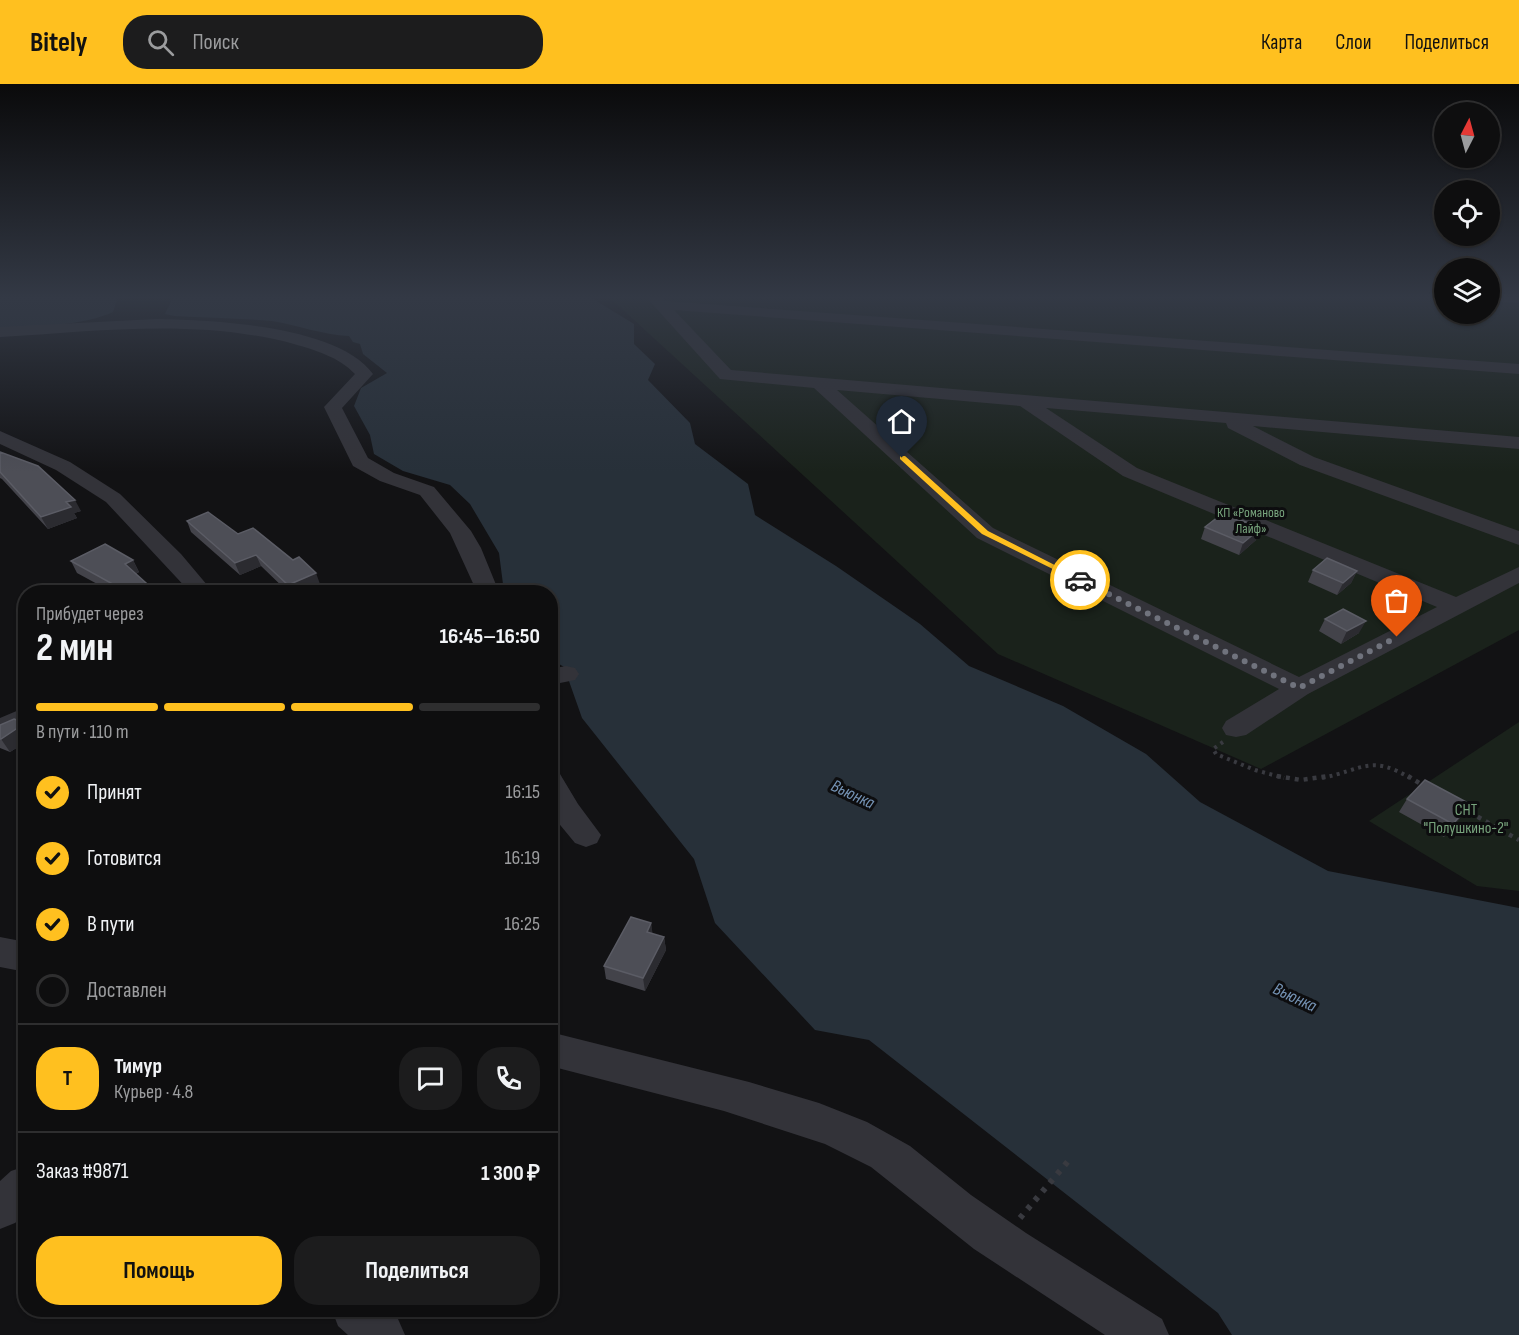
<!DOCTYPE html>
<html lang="ru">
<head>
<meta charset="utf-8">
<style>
  :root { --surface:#0e0e0f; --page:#1c1c1d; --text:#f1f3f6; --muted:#9b9c9e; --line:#2e2e2f; --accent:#ffc01f }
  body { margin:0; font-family:"Sofia Sans Condensed",sans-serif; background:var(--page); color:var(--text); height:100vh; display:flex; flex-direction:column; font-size:22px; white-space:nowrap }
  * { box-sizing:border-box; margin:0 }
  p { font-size:20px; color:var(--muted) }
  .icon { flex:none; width:33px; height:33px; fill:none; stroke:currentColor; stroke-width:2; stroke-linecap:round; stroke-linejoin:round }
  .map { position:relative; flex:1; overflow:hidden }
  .panel { position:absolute; left:18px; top:501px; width:540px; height:732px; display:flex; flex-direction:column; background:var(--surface); border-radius:24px; box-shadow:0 2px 4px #0004,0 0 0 2px var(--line) }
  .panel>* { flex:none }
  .needle { width:39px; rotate:6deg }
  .buttons { position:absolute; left:1434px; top:18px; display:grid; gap:12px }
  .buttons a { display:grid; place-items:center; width:66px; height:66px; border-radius:50%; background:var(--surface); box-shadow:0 2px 4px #0004,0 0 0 2px var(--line); font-size:30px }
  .pin { position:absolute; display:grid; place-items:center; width:51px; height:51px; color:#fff; margin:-62px -26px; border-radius:50% 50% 50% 0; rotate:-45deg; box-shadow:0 0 6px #0007 }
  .pin .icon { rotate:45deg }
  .courier { position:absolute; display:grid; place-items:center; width:60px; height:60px; margin:-30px; border:4px solid #ffc01f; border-radius:50%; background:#fff; color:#222; box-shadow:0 2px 8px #0007 }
  .summary em { font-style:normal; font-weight:700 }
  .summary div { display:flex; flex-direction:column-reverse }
  .summary { display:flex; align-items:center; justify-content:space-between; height:102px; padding:0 18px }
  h1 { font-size:39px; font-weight:700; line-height:45px }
  .bar { display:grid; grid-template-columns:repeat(4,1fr); gap:9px 6px; align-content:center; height:72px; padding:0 18px }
  .bar i { height:8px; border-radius:4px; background:var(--line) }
  .bar .on { background:var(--accent) }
  .bar p { grid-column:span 4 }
  .line { display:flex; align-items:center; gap:15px; padding:0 18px; border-top:2px solid var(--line) }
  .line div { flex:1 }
  .round { display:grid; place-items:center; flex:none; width:63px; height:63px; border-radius:24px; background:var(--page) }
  ol { padding:0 18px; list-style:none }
  li { display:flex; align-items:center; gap:18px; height:66px }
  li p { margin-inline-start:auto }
  li .icon { padding:6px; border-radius:50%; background:var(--accent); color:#111; stroke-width:4 }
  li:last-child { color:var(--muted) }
  li i { width:33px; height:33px; border:3px solid var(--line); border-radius:50% }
  .action { display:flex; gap:12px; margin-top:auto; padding:12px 18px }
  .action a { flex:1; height:69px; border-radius:24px; background:var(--accent); color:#111; font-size:24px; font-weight:700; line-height:69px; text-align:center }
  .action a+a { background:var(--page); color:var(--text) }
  header { display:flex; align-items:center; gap:36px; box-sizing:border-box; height:84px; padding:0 30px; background:var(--accent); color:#111 }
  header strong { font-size:28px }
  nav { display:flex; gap:33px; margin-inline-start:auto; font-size:21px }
  .search { width:420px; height:54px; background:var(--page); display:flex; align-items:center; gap:15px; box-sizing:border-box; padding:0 21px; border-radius:24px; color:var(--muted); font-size:22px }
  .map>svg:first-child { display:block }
  .green { fill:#1a221b }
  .water { fill:#273039 }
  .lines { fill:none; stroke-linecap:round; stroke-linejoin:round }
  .path-far2 { stroke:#393a40; stroke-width:4; stroke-dasharray:3 4.5; stroke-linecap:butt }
  .path-far1 { stroke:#393a40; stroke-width:4.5; stroke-dasharray:4 5; stroke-linecap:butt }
  .path { stroke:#393a40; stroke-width:6; stroke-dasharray:4.5 7; stroke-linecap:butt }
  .minor { fill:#333339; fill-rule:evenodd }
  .wall { fill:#43434a }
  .shaded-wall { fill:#2b2b30 }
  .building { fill:#4d4e56; stroke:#5b5c65; stroke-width:1.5 }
  .route { fill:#ffc01f }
  .done { stroke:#70737d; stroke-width:6; stroke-dasharray:0 10.8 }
  .labels { text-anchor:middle; stroke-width:6; stroke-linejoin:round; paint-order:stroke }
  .far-park-label { font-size:14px; fill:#77a37c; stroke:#0d0d0f }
  .park-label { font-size:16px; fill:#77a37c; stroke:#0d0d0f }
  .water-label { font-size:18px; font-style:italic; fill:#7593b5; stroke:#0d0d0f }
</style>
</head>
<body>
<header>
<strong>Bitely</strong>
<div class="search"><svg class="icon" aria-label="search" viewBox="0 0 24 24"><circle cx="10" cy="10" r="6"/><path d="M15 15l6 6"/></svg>Поиск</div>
<nav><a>Карта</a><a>Слои</a><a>Поделиться</a></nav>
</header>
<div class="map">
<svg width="1519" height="1251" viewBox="0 0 1519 1251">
  <rect width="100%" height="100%" fill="#121214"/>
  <path class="green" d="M609 213H1444V230H1490V213H1519V546L1261 685 998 570Z
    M1519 638V807L1477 802 1369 737Z"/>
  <path class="water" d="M0 213H118L113 228C82 242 43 241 10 245H0Z
    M173 213H590L634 240V260L655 280 648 296 690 339 695 360 748 400 755 431 836 482 920 540 969 582 1063 622 1146 670 1200 718 1328 787 1519 824V1251H1232L1218 1229 869 956 815 946 715 839 694 775 582 634 564 583 551 575 550 508H504L499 469 470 420 450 401 403 387 374 370 370 351 354 322 361 304 387 289 363 270 360 260 353 258 349 252C322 251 298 241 272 237 239 234 206 234 174 232L165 230Z"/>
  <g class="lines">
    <path class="path-far2" d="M1223 658 1213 665 1216 670 1255 686 1284 694
      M1322 694C1362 686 1371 670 1410 694"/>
    <path class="path-far1" d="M1277 692 1301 696 1329 692
      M1408 692 1424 702
      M1462 724 1519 756"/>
    <path class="path" d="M1020 1134 1070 1075"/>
    <path class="minor" d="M646 213H661L665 217 1519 280V290L674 226 731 286 1519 353V365L1253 342 1314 373 1519 447V461L1300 381 1228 344 1226 339 1046 324 1137 384 1456 513 1519 483V499L1308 610 1246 651 1236 653 1226 651 1222 644 1226 637 1279 605 977 454 814 304 720 295ZM837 306 1020 322 1123 392 1437 523 1299 593 993 444Z
      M1490 213H1519V219L1490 217Z
      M156 235C211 236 338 241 373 290L342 324 368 374 394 389 434 403 471 447 481 464 499 508H477L450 449 420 411 380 397 353 382 324 323 355 290C339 273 315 266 294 260 198 234 98 247 0 253V243Z
      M0 347 70 378 120 410 181 470 213 508H190L106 418 56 386 0 360Z
      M566 582 575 584 579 590 575 596 550 601V585Z
      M26 623V644L0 655V634Z
      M550 687 560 690 578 720 601 751 597 759 586 763 575 759 556 736 550 725Z
      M0 853 26 858V888L0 883Z
      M550 948 749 998 819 1019 867 1038 910 1062 971 1111 1026 1149 1162 1235 1169 1251H1105L974 1165 871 1083 825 1060 724 1027 550 982Z
      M26 1082V1130L15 1139 0 1145V1097L11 1087Z
      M332 1226H387L398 1235 405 1251H348L338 1242Z"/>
  </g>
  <path class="wall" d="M0 368 81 427 74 429 77 434 48 445 2 395 0 394Z
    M187 437 238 450 320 500 301 508H288L261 482 240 491 191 448Z
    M1205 443 1256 456 1239 471 1201 455Z
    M133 476 139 488 136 490 157 508H112L77 489 71 477Z
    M1313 486 1357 487 1351 499 1337 511 1308 498Z
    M1325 535 1359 549 1341 560 1319 547Z
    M26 639V658L10 668 0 664V641Z
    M1407 715 1461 733 1444 753 1399 728Z
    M651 839 652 850 664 853 666 866 645 907 606 895 604 882Z"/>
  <path class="shaded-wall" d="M75 416 81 427 74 429 77 434 48 445 41 433 66 418Z
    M1261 444 1256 456 1239 471 1243 459Z
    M256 471 261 482 240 491 235 479Z
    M133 476 139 488 131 492 125 480Z
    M1357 487 1351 499 1337 511 1343 499Z
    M316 489 320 500 301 508H291L288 501Z
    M1366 537 1359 549 1341 560 1347 547Z
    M25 639 26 658 10 668 1 655Z
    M1470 720 1461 733 1444 753 1453 740Z
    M651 839 653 852 647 848Z
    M664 853 666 866 645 907 643 894Z"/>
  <path class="building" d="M0 368 38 382 75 416 66 418 71 423 41 433 0 388Z
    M208 428 238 450 253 444 293 476 299 473 316 489 288 501 256 471 235 479 187 437Z
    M1223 429 1261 444 1243 459 1205 443Z
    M105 460 133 476 125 480 156 508H127L71 477Z
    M1327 474 1357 487 1343 499 1313 486Z
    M1343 525 1366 537 1347 547 1325 535Z
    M14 635 25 639 1 655H0V641Z
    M1425 696 1470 720 1453 740 1407 715Z
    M631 833 651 839 647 848 664 853 643 894 604 882Z"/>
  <linearGradient id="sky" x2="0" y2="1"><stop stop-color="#0a0a0b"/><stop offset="0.55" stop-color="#333945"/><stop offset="1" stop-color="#333945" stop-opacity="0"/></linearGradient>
  <rect width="1519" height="388" fill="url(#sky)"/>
  <path class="route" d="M900 372H905L988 447 1084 496 1077 497 982 450 900 375Z"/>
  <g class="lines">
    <path class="done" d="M1080 496 1299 604 1397 553"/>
  </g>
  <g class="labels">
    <g class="far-park-label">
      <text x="1251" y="433">КП «Романово<tspan x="1251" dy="16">Лайф»</tspan></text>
    </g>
    <g class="park-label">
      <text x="1466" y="731">СНТ<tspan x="1466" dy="18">"Полушкино-2"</tspan></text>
    </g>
    <g class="water-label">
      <text transform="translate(853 710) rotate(25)" y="6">Вьюнка</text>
      <text transform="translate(1295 913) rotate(25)" y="6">Вьюнка</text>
    </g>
  </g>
</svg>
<div class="buttons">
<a><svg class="needle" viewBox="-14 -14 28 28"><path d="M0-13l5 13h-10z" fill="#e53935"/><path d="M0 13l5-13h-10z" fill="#9b9c9e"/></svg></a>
<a><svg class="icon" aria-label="locate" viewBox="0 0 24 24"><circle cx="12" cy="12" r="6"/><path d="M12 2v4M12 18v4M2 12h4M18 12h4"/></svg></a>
<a><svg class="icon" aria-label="layers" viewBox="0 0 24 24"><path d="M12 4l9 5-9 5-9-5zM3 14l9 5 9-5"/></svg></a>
</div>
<div class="pin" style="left:1397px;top:553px;background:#ea580c"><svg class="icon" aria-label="bag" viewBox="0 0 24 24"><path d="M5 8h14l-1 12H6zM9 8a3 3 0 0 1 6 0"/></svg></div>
<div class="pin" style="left:902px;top:374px;background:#1f2937"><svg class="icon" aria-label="home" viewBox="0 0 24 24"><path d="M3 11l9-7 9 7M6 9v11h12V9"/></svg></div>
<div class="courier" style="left:1080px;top:496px"><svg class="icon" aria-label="car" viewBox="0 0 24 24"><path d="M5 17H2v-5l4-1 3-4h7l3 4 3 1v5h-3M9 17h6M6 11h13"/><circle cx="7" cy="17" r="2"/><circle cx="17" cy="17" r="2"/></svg></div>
<section class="panel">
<div class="summary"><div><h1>2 мин</h1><p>Прибудет через</p></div><em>16:45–16:50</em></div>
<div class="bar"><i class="on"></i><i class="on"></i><i class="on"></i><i></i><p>В пути · 110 m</p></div>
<ol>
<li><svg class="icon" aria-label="check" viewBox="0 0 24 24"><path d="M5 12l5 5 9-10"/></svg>Принят<p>16:15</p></li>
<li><svg class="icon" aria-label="check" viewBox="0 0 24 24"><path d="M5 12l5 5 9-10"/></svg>Готовится<p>16:19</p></li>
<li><svg class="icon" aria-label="check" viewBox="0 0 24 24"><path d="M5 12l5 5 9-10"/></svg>В пути<p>16:25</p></li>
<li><i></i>Доставлен</li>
</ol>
<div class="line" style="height:108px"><b class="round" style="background:var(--accent);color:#111">Т</b><div><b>Тимур</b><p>Курьер · 4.8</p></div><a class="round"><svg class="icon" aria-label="chat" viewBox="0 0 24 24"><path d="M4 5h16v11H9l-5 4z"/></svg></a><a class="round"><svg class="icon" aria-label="phone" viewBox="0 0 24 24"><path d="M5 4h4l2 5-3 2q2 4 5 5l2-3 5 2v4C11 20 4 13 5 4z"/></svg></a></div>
<div class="line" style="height:78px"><div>Заказ #9871</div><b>1 300 ₽</b></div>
<div class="action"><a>Помощь</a><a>Поделиться</a></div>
</section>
</div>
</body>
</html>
